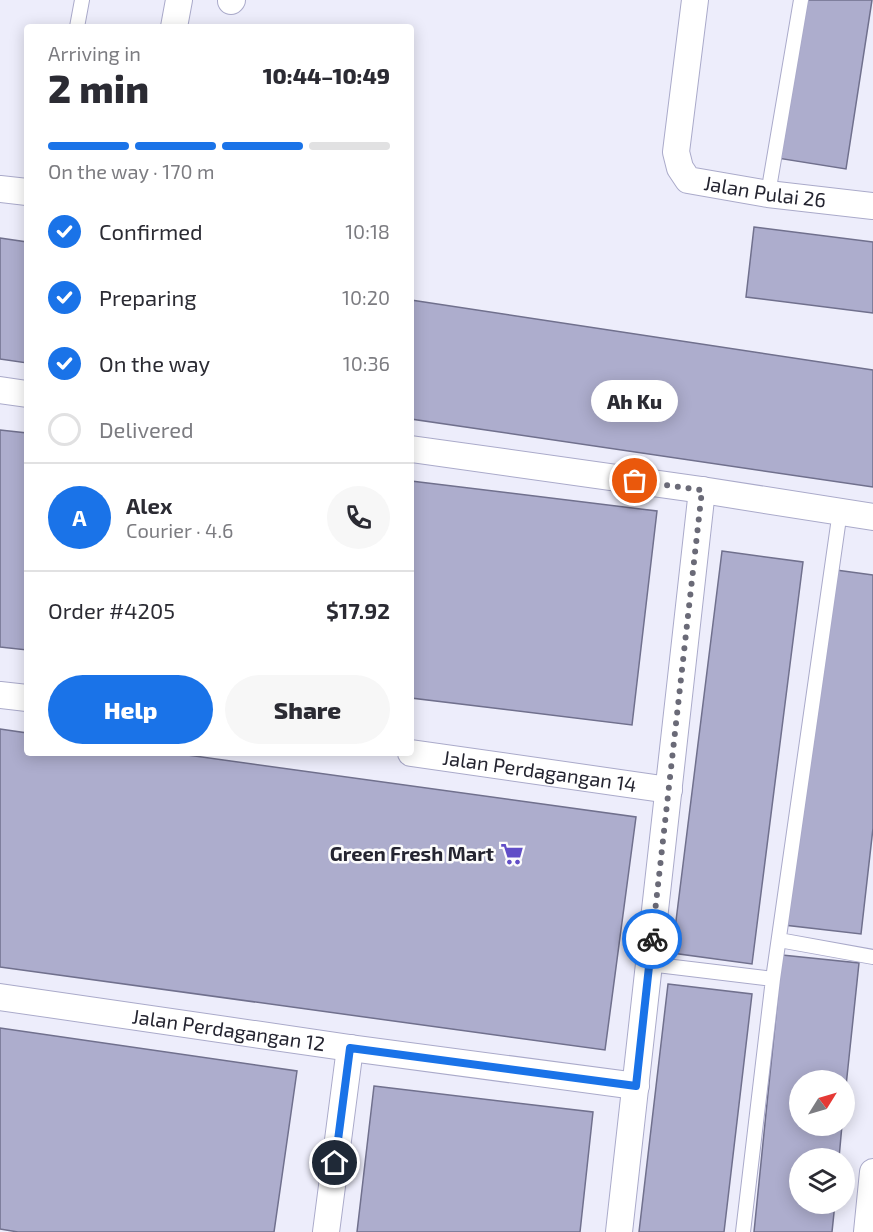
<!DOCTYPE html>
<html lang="en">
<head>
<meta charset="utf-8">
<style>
  :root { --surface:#fff; --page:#f7f7f7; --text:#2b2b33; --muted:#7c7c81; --line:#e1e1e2; --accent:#1a73e8 }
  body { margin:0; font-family:"Exo 2",sans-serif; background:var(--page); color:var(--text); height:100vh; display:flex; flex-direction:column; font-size:22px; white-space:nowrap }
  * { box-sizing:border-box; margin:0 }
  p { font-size:20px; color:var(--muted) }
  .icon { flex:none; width:33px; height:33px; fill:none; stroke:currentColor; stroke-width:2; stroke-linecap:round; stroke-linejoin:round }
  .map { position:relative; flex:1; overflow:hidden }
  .drawer { position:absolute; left:24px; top:24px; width:390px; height:732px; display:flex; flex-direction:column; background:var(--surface); border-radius:6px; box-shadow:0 3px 15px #0003 }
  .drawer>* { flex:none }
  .needle { width:39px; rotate:53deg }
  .tools { position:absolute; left:789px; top:1070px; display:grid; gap:12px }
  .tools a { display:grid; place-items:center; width:66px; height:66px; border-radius:50%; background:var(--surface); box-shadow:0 3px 15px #0003; font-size:30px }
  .pin { position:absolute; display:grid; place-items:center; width:51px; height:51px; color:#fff; margin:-26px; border:3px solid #fff; border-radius:50%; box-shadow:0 2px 6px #0007 }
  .courier { position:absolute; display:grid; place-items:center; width:60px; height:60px; margin:-30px; border:4px solid #1a73e8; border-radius:50%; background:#fff; color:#222; box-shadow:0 2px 8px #0007 }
  .bubble { position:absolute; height:42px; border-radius:21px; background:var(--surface); box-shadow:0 3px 15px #0003; font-size:20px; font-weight:800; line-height:42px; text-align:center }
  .head em { font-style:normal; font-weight:800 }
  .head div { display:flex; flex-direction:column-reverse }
  .head { display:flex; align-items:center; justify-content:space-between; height:102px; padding:0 24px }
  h1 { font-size:39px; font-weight:800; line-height:45px }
  .bar { display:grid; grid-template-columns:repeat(4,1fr); gap:9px 6px; align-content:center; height:72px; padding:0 24px }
  .bar i { height:8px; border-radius:4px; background:var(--line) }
  .bar .on { background:var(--accent) }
  .bar p { grid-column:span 4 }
  .line { display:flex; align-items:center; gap:15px; padding:0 24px; border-top:2px solid var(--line) }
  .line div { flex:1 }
  .round { display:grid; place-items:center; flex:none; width:63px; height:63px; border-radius:32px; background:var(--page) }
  ol { padding:0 24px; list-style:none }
  li { display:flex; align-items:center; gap:18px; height:66px }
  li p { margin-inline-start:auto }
  li .icon { padding:6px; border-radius:50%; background:var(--accent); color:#fff; stroke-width:4 }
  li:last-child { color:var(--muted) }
  li i { width:33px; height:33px; border:3px solid var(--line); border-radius:50% }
  .primary-button { display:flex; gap:12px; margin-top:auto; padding:12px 24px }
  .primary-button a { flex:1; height:69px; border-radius:36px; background:var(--accent); color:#fff; font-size:24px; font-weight:800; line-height:69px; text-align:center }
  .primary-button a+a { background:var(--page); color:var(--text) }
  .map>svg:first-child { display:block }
  .building { fill:#adadcd; stroke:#70708d; stroke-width:1.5 }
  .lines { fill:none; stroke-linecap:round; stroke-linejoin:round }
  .lane-casing { stroke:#aaaaca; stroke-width:16 }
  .street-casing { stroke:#aaaaca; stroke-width:28 }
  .lane { stroke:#fff; stroke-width:14 }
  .street { stroke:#fff; stroke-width:26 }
  .done { stroke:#6a6a77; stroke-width:6; stroke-dasharray:0 10.8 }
  .route { stroke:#1a73e8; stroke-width:8 }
  .labels { text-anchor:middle; stroke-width:5; stroke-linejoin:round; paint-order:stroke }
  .street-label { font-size:20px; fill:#242430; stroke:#fcfcfc }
  .poi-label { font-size:20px; font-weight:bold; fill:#242430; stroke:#fcfcfc; text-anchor:end }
</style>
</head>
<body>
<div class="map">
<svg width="873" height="1232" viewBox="0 0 873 1232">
  <rect width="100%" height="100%" fill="#ededfb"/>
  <path class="building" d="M804 0H872L846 169 777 158Z
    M754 227 873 242V313L746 297Z
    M0 238 27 242V363L0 359Z
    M411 300 873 370V487L411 419Z
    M0 430 27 433V650L0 647Z
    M411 481 657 511 632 725 411 698Z
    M722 551 803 562 752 964 672 953Z
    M836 570 873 575V828L861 934 784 925Z
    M0 729 27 733V753H173L636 817 605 1050 0 967Z
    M782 955 859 963 844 1105V1080H800V1125H842L839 1158H800V1203H835L832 1232H754Z
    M668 984 752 994 724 1232H639Z
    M0 1028 297 1071 274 1232H18L0 1229Z
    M374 1086 593 1112 580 1232H357Z"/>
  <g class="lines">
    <g class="lane-casing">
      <path id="lane" d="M77 27 82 0
        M768 194 801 0
        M779 940 873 957
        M649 964 773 979
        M743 1232 773 979 840 511"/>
    </g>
    <g class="street-casing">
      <g id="street">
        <path id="s1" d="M695 0 676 152 680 168 688 180 768 194 873 206"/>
        <path d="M231 1 232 0"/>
        <path d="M174 27 179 0"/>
        <path d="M0 189 27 192"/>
        <path d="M0 390 27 394"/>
        <path d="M411 449 702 490 873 517"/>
        <path d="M0 695 27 698"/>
        <path id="s2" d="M411 753 669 790"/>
        <path id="s3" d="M0 997 350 1048 636 1086"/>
        <path d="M326 1232 350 1048"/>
        <path d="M619 1232 702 490"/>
        <path d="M867 1232 873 1172"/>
      </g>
    </g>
    <use href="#lane" class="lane"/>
    <use href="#street" class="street"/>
  </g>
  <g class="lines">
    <path class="done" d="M635 481 702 490 652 939"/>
    <path class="route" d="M335 1163 350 1048 636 1086 652 939"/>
  </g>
  <defs>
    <g id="supermarket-bare" transform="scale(1.8)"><path d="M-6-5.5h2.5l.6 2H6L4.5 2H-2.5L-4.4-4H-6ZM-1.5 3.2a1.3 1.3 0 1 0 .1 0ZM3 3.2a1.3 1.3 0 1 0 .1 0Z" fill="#614ec7" stroke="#fcfcfc" stroke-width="2.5" paint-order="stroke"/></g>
  </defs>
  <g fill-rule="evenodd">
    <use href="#supermarket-bare" x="512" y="854"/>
  </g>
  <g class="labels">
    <g class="street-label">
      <text dy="7" stroke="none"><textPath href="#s1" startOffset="262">Jalan Pulai 26</textPath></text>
      <text dy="7" stroke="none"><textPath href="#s2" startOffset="130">Jalan Perdagangan 14</textPath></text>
      <text dy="7" stroke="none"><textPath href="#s3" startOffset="231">Jalan Perdagangan 12</textPath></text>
    </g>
    <g class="poi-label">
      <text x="494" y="861">Green Fresh Mart</text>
    </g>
  </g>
</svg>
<div class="tools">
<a><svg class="needle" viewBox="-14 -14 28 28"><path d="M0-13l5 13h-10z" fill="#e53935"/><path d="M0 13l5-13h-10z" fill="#7c7c81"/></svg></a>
<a><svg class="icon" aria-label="layers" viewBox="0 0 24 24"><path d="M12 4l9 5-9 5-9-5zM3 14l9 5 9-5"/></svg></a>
</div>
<div class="pin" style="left:635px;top:481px;background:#ea580c"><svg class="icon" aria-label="bag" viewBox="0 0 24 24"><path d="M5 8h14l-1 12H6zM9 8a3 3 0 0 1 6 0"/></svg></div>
<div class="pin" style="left:335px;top:1163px;background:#1f2937"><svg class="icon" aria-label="home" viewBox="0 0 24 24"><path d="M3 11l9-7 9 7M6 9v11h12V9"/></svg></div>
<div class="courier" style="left:652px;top:939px"><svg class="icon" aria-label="bike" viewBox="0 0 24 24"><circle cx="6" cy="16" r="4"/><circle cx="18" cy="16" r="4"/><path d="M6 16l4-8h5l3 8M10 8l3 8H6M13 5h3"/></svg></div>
<div class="bubble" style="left:591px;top:380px;width:87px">Ah Ku</div>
<section class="drawer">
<div class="head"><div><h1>2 min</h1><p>Arriving in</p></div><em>10:44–10:49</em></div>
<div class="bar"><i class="on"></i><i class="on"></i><i class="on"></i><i></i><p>On the way · 170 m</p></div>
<ol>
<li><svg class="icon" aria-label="check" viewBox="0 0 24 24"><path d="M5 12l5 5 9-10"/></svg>Confirmed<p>10:18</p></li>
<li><svg class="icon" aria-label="check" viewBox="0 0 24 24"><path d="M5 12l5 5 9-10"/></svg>Preparing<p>10:20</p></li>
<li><svg class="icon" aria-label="check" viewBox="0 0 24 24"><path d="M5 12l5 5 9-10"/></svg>On the way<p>10:36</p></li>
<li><i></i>Delivered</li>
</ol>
<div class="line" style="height:108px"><b class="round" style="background:var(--accent);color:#fff">A</b><div><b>Alex</b><p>Courier · 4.6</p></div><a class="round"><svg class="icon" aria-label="phone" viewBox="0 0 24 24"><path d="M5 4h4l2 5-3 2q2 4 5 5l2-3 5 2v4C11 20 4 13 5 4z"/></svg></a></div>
<div class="line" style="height:78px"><div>Order #4205</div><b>$17.92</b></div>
<div class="primary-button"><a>Help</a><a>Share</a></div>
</section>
</div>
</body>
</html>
